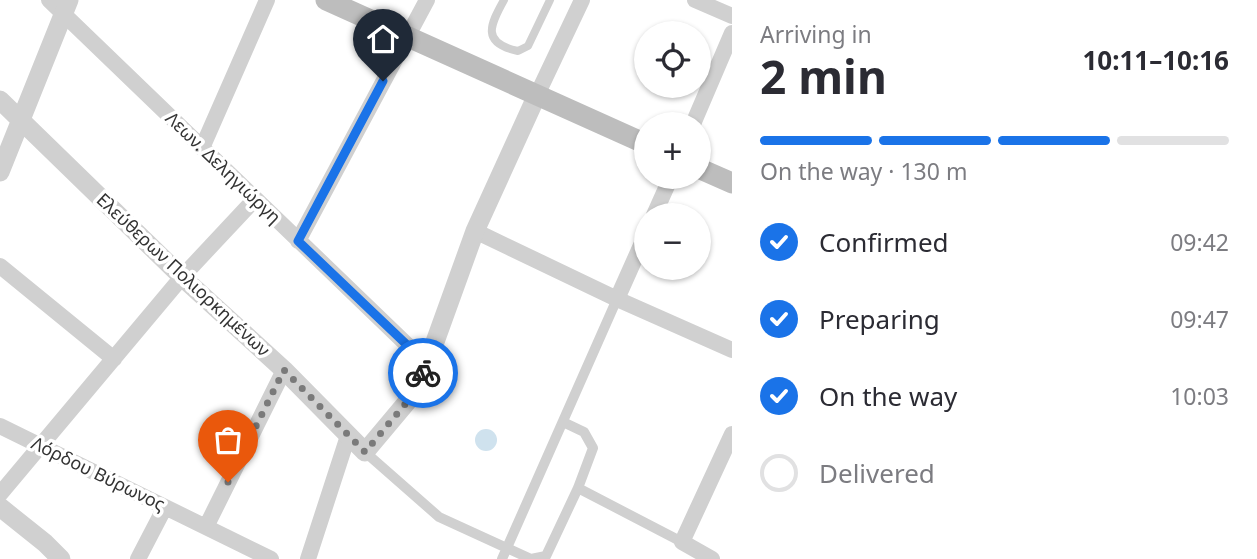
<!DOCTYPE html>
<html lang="en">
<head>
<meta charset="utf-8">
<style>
  :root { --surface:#fff; --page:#f7f7f7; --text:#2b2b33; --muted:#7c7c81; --line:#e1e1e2; --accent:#1a73e8 }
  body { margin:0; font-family:"Noto Sans",sans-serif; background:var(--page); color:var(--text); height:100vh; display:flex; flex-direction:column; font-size:26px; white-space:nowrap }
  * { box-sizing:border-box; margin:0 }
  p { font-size:23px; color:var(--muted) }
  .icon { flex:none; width:38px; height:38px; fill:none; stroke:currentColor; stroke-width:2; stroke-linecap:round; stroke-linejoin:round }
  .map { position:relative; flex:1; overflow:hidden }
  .sheet { display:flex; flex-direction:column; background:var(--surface); width:525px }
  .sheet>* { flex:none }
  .controls { position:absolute; left:634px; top:21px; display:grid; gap:14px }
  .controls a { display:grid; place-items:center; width:77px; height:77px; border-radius:50%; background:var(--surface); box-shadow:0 2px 5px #0004; font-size:35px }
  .pin { position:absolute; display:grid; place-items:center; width:60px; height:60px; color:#fff; margin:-72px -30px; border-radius:50% 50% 50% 0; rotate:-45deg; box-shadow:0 0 7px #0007 }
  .pin .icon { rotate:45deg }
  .courier { position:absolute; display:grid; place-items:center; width:70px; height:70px; margin:-35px; border:5px solid #1a73e8; border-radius:50%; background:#fff; color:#222; box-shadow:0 2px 9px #0007 }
  .head em { font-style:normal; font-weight:700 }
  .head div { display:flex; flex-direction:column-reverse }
  .head { display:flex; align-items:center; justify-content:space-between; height:119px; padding:0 28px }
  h1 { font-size:46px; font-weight:700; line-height:52px }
  .bar { display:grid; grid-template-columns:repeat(4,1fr); gap:10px 7px; align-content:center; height:84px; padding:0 28px }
  .bar i { height:9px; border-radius:5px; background:var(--line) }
  .bar .active { background:var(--accent) }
  .bar p { grid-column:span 4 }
  ol { padding:0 28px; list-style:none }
  li { display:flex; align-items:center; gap:21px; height:77px }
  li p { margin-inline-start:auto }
  li .icon { padding:7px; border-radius:50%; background:var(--accent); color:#fff; stroke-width:4 }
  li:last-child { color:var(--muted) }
  li i { width:38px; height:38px; border:4px solid var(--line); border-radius:50% }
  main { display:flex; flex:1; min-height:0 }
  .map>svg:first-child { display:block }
  .water { fill:#cfe2ee }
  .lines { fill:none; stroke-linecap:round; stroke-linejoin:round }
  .service { stroke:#d0d0d0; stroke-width:8 }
  .pedestrian { stroke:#d0d0d0; stroke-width:10 }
  .minor { stroke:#d0d0d0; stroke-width:16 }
  .tertiary { stroke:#d0d0d0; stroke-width:19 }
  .secondary { stroke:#bdbdbd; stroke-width:21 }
  .done { stroke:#7a7a7a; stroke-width:7; stroke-dasharray:0 12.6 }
  .route { stroke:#1a73e8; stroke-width:9 }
  .labels { text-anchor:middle; stroke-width:7; stroke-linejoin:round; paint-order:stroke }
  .street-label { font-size:18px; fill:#333; stroke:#fff }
</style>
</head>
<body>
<main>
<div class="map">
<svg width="732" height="559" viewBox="0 0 732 559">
  <rect width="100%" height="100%" fill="#fff"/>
  <path class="water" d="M475 440a11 11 0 1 1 22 0a11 11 0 1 1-22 0Z"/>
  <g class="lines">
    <path class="service" d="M504 0C490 25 481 43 518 51L528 46 550 0"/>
    <path class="pedestrian" d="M365 452 439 517 531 559 546 556 578 488 593 448 584 432 563 422
      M578 488 682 542
      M502 559 617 299"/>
    <path class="minor" d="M49 0 427 364
      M695 0 732 16
      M537 95 582 0
      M693 124 732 33
      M202 148 267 0
      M654 215 671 177
      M475 231 617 299 732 350
      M298 241 427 0
      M0 266 114 359
      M617 299 646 234
      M0 426 271 559
      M0 494 182 277 255 199
      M206 527 284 370
      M138 559 165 507
      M308 559 348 436
      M712 559 682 542 732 434"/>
    <path class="tertiary" d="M0 100 182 277 284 370 365 452 412 396 427 364 475 231 537 95
      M0 172 69 0
      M0 507 45 543 61 559"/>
    <path class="secondary" d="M326 0 646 144
      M698 168 732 183"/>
  </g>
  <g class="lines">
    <path class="done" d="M228 482 284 370 365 452 412 396 423 373"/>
    <path class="route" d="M383 81 298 241 427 364 423 373"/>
  </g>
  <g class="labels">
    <g class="street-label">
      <text transform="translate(223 168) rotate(44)" y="6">Λεων. Δεληγιώργη</text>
      <text transform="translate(183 275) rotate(43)" y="6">Ελεύθερων Πολιορκημένων</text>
      <text transform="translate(98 474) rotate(26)" y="6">Λόρδου Βύρωνος</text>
    </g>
  </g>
</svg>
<div class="controls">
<a><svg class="icon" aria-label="locate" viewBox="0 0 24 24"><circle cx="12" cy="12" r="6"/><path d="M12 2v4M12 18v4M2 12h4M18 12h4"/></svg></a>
<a>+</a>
<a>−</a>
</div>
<div class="pin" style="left:228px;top:482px;background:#ea580c"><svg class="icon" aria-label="bag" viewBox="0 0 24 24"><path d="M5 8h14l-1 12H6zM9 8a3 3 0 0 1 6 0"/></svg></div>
<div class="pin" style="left:383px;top:81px;background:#1f2937"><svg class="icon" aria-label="home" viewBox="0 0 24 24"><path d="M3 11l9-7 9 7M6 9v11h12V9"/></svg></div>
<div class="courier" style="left:423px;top:373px"><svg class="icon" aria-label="bike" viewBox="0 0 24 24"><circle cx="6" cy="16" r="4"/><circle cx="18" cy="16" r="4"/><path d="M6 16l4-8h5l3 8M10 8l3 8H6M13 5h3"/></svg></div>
</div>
<section class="sheet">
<div class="head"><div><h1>2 min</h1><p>Arriving in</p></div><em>10:11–10:16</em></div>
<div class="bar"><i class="active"></i><i class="active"></i><i class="active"></i><i></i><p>On the way · 130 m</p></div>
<ol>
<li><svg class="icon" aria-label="check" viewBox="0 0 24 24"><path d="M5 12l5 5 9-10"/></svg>Confirmed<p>09:42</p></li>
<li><svg class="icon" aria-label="check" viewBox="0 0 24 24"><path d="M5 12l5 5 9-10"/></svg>Preparing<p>09:47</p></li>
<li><svg class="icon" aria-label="check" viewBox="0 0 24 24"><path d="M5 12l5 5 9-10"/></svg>On the way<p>10:03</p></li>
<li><i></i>Delivered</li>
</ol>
</section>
</main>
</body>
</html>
